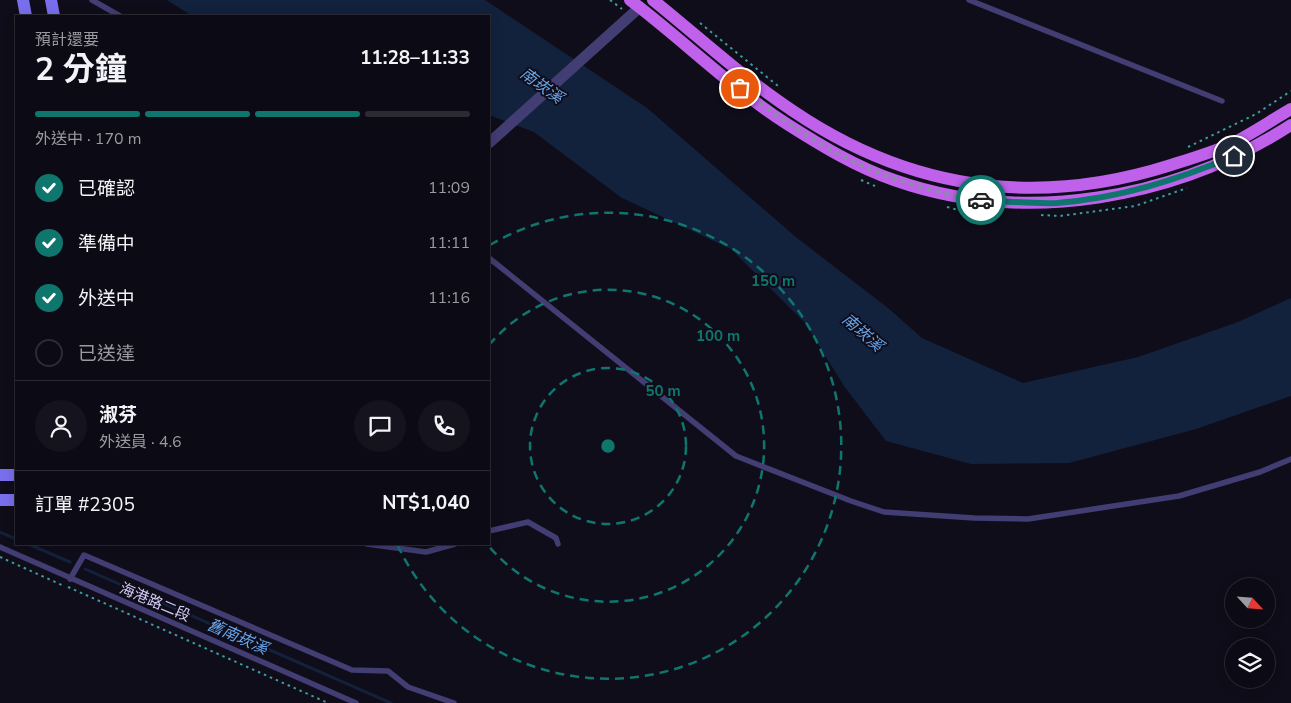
<!DOCTYPE html>
<html lang="zh-TW">
<head>
<meta charset="utf-8">
<style>
  :root { --surface:#0c0a14; --page:#15131d; --text:#f1f3f6; --muted:#9a9aa0; --line:#2c2b34; --accent:#0f766e }
  body { margin:0; font-family:"Nunito Sans","Noto Sans TC",sans-serif; background:var(--page); color:var(--text); height:100vh; display:flex; flex-direction:column; font-size:19px; white-space:nowrap }
  * { box-sizing:border-box; margin:0 }
  p { font-size:16px; color:var(--muted) }
  .icon { flex:none; width:28px; height:28px; fill:none; stroke:currentColor; stroke-width:2; stroke-linecap:round; stroke-linejoin:round }
  .map { position:relative; flex:1; overflow:hidden }
  .panel { position:absolute; left:15px; top:15px; width:475px; height:530px; display:flex; flex-direction:column; background:var(--surface); border-radius:0px; box-shadow:0 2px 12px #0003,0 0 0 1px var(--line) }
  .panel>* { flex:none }
  .needle { width:32px; rotate:116deg }
  .tools { position:absolute; left:1225px; top:578px; display:grid; gap:10px }
  .tools a { display:grid; place-items:center; width:50px; height:50px; border-radius:50%; background:var(--surface); box-shadow:0 2px 12px #0003,0 0 0 1px var(--line); font-size:25px }
  .pin { position:absolute; display:grid; place-items:center; width:42px; height:42px; color:#fff; margin:-21px; border:2px solid #fff; border-radius:50%; box-shadow:0 1px 5px #0007 }
  .courier { position:absolute; display:grid; place-items:center; width:50px; height:50px; margin:-25px; border:4px solid #0f766e; border-radius:50%; background:#fff; color:#222; box-shadow:0 1px 6px #0007 }
  .head em { font-style:normal; font-weight:700 }
  .head div { display:flex; flex-direction:column-reverse }
  .head { display:flex; align-items:center; justify-content:space-between; height:85px; padding:0 20px }
  h1 { font-size:32px; font-weight:700; line-height:38px }
  .bar { display:grid; grid-template-columns:repeat(4,1fr); gap:8px 5px; align-content:center; height:60px; padding:0 20px }
  .bar i { height:6px; border-radius:4px; background:var(--line) }
  .bar .selected { background:var(--accent) }
  .bar p { grid-column:span 4 }
  .line { display:flex; align-items:center; gap:12px; padding:0 20px; border-top:1px solid var(--line) }
  .line div { flex:1 }
  .round { display:grid; place-items:center; flex:none; width:52px; height:52px; border-radius:26px; background:var(--page) }
  ol { padding:0 20px; list-style:none }
  li { display:flex; align-items:center; gap:15px; height:55px }
  li p { margin-inline-start:auto }
  li .icon { padding:5px; border-radius:50%; background:var(--accent); color:#fff; stroke-width:4 }
  li:last-child { color:var(--muted) }
  li i { width:28px; height:28px; border:2px solid var(--line); border-radius:50% }
  .map>svg:first-child { display:block }
  .water { fill:#12223d }
  .lines { fill:none; stroke-linecap:round; stroke-linejoin:round }
  .stream { stroke:#12223d; stroke-width:3 }
  .path { stroke:#3a9e9e; stroke-width:2; stroke-dasharray:2.5 4; stroke-linecap:butt }
  .lane { stroke:#423d73; stroke-width:5.5 }
  .street { stroke:#423d73; stroke-width:11 }
  .secondary { stroke:#796fed; stroke-width:12 }
  .primary { stroke:#bf61eb; stroke-width:12 }
  .done { stroke:#8f89ab; stroke-width:5; stroke-dasharray:0 9 }
  .route { stroke:#0f766e; stroke-width:6 }
  .ring { fill:none; stroke:#0f766e; stroke-width:2.5; stroke-dasharray:9 6 }
  .labels { text-anchor:middle; stroke-width:4; stroke-linejoin:round; paint-order:stroke }
  .street-label { font-size:15px; fill:#d4ccf9; stroke:#100d1a }
  .water-label { font-size:16px; font-style:italic; fill:#67a7ec; stroke:#100d1a }
  .centre { fill:#0f766e; stroke:#100d1a; stroke-width:2.5 }
  .ring-label { font-size:15px; text-anchor:middle; font-weight:bold; fill:#0f766e; stroke:#100d1a; stroke-width:4; stroke-linejoin:round; paint-order:stroke }
</style>
</head>
<body>
<div class="map">
<svg width="1291" height="703" viewBox="0 0 1291 703">
  <rect width="100%" height="100%" fill="#100d1a"/>
  <path class="water" d="M167 0H485L647 108 797 238 888 308 922 338 1023 383 1138 357 1238 322 1291 298V396L1196 429 1069 463 971 464 886 441 844 386 805 323 731 249 622 198 534 132 489 115V16H192Z"/>
  <g class="lines">
    <path class="stream" d="M0 532 16 539
      M28 544 70 562
      M85 569 391 703"/>
    <path class="path" d="M610 0 622 9
      M700 23 778 86
      M1188 147 1256 114 1291 91
      M861 180 875 186
      M947 207 962 211 981 212
      M1041 215 1060 216 1135 206 1187 188
      M0 557 64 586
      M68 587 328 703"/>
    <path class="lane" d="M92 0 120 16
      M969 0 1222 101
      M489 258 736 456 851 501 884 512 974 518 1028 519 1179 496 1260 472 1291 459
      M489 531 528 522 556 538 558 544
      M367 544 426 552 455 544
      M0 547 356 703
      M70 579 84 555 352 670 388 671 408 687 454 703"/>
    <path class="street" d="M489 143 640 7"/>
    <path class="secondary" d="M23 0 26 16
      M51 0 54 16
      M0 475H16
      M0 500H16"/>
    <path class="primary" d="M630 0C683 40 731 88 787 124 820 145 856 167 894 180 1024 226 1176 199 1291 125
      M653 0C699 37 743 78 793 111 910 190 1036 208 1171 165 1190 159 1210 153 1229 145 1250 135 1270 121 1291 109"/>
  </g>
  <g class="lines">
    <path class="done" d="M740 88C801 135 857 171 932 190 949 195 964 199 981 200"/>
    <path class="route" d="M981 200C1006 201 1032 204 1057 203 1120 198 1177 180 1234 156"/>
  </g>
  <g class="ring">
    <circle cx="608" cy="446" r="78"/>
    <path d="M489 345A156 156 0 1 1 487 544"/>
    <path d="M490 245A233 233 0 1 1 397 544"/>
  </g>
  <g class="labels">
    <g class="street-label">
      <text transform="translate(155 602) rotate(23)" y="5">海港路二段</text>
    </g>
    <g class="water-label">
      <text transform="translate(542 85) rotate(36)" y="6">南崁溪</text>
      <text transform="translate(863 332) rotate(41)" y="6">南崁溪</text>
      <text transform="translate(238 636) rotate(24)" y="6">舊南崁溪</text>
    </g>
  </g>
  <circle cx="608" cy="446" r="8" class="centre"/>
  <g class="ring-label">
    <text x="773" y="286">150 m</text>
    <text x="718" y="341">100 m</text>
    <text x="663" y="396">50 m</text>
  </g>
</svg>
<div class="tools">
<a><svg class="needle" viewBox="-14 -14 28 28"><path d="M0-13l5 13h-10z" fill="#e53935"/><path d="M0 13l5-13h-10z" fill="#9a9aa0"/></svg></a>
<a><svg class="icon" aria-label="layers" viewBox="0 0 24 24"><path d="M12 4l9 5-9 5-9-5zM3 14l9 5 9-5"/></svg></a>
</div>
<div class="pin" style="left:740px;top:88px;background:#ea580c"><svg class="icon" aria-label="bag" viewBox="0 0 24 24"><path d="M5 8h14l-1 12H6zM9 8a3 3 0 0 1 6 0"/></svg></div>
<div class="pin" style="left:1234px;top:156px;background:#1f2937"><svg class="icon" aria-label="home" viewBox="0 0 24 24"><path d="M3 11l9-7 9 7M6 9v11h12V9"/></svg></div>
<div class="courier" style="left:981px;top:200px"><svg class="icon" aria-label="car" viewBox="0 0 24 24"><path d="M5 17H2v-5l4-1 3-4h7l3 4 3 1v5h-3M9 17h6M6 11h13"/><circle cx="7" cy="17" r="2"/><circle cx="17" cy="17" r="2"/></svg></div>
<section class="panel">
<div class="head"><div><h1>2 分鐘</h1><p>預計還要</p></div><em>11:28–11:33</em></div>
<div class="bar"><i class="selected"></i><i class="selected"></i><i class="selected"></i><i></i><p>外送中 · 170 m</p></div>
<ol>
<li><svg class="icon" aria-label="check" viewBox="0 0 24 24"><path d="M5 12l5 5 9-10"/></svg>已確認<p>11:09</p></li>
<li><svg class="icon" aria-label="check" viewBox="0 0 24 24"><path d="M5 12l5 5 9-10"/></svg>準備中<p>11:11</p></li>
<li><svg class="icon" aria-label="check" viewBox="0 0 24 24"><path d="M5 12l5 5 9-10"/></svg>外送中<p>11:16</p></li>
<li><i></i>已送達</li>
</ol>
<div class="line" style="height:90px"><a class="round"><svg class="icon" aria-label="person" viewBox="0 0 24 24"><circle cx="12" cy="8" r="4"/><path d="M4 21q1-7 8-7t8 7"/></svg></a><div><b>淑芬</b><p>外送員 · 4.6</p></div><a class="round"><svg class="icon" aria-label="chat" viewBox="0 0 24 24"><path d="M4 5h16v11H9l-5 4z"/></svg></a><a class="round"><svg class="icon" aria-label="phone" viewBox="0 0 24 24"><path d="M5 4h4l2 5-3 2q2 4 5 5l2-3 5 2v4C11 20 4 13 5 4z"/></svg></a></div>
<div class="line" style="height:65px"><div>訂單 #2305</div><b>NT$1,040</b></div>
</section>
</div>
</body>
</html>
